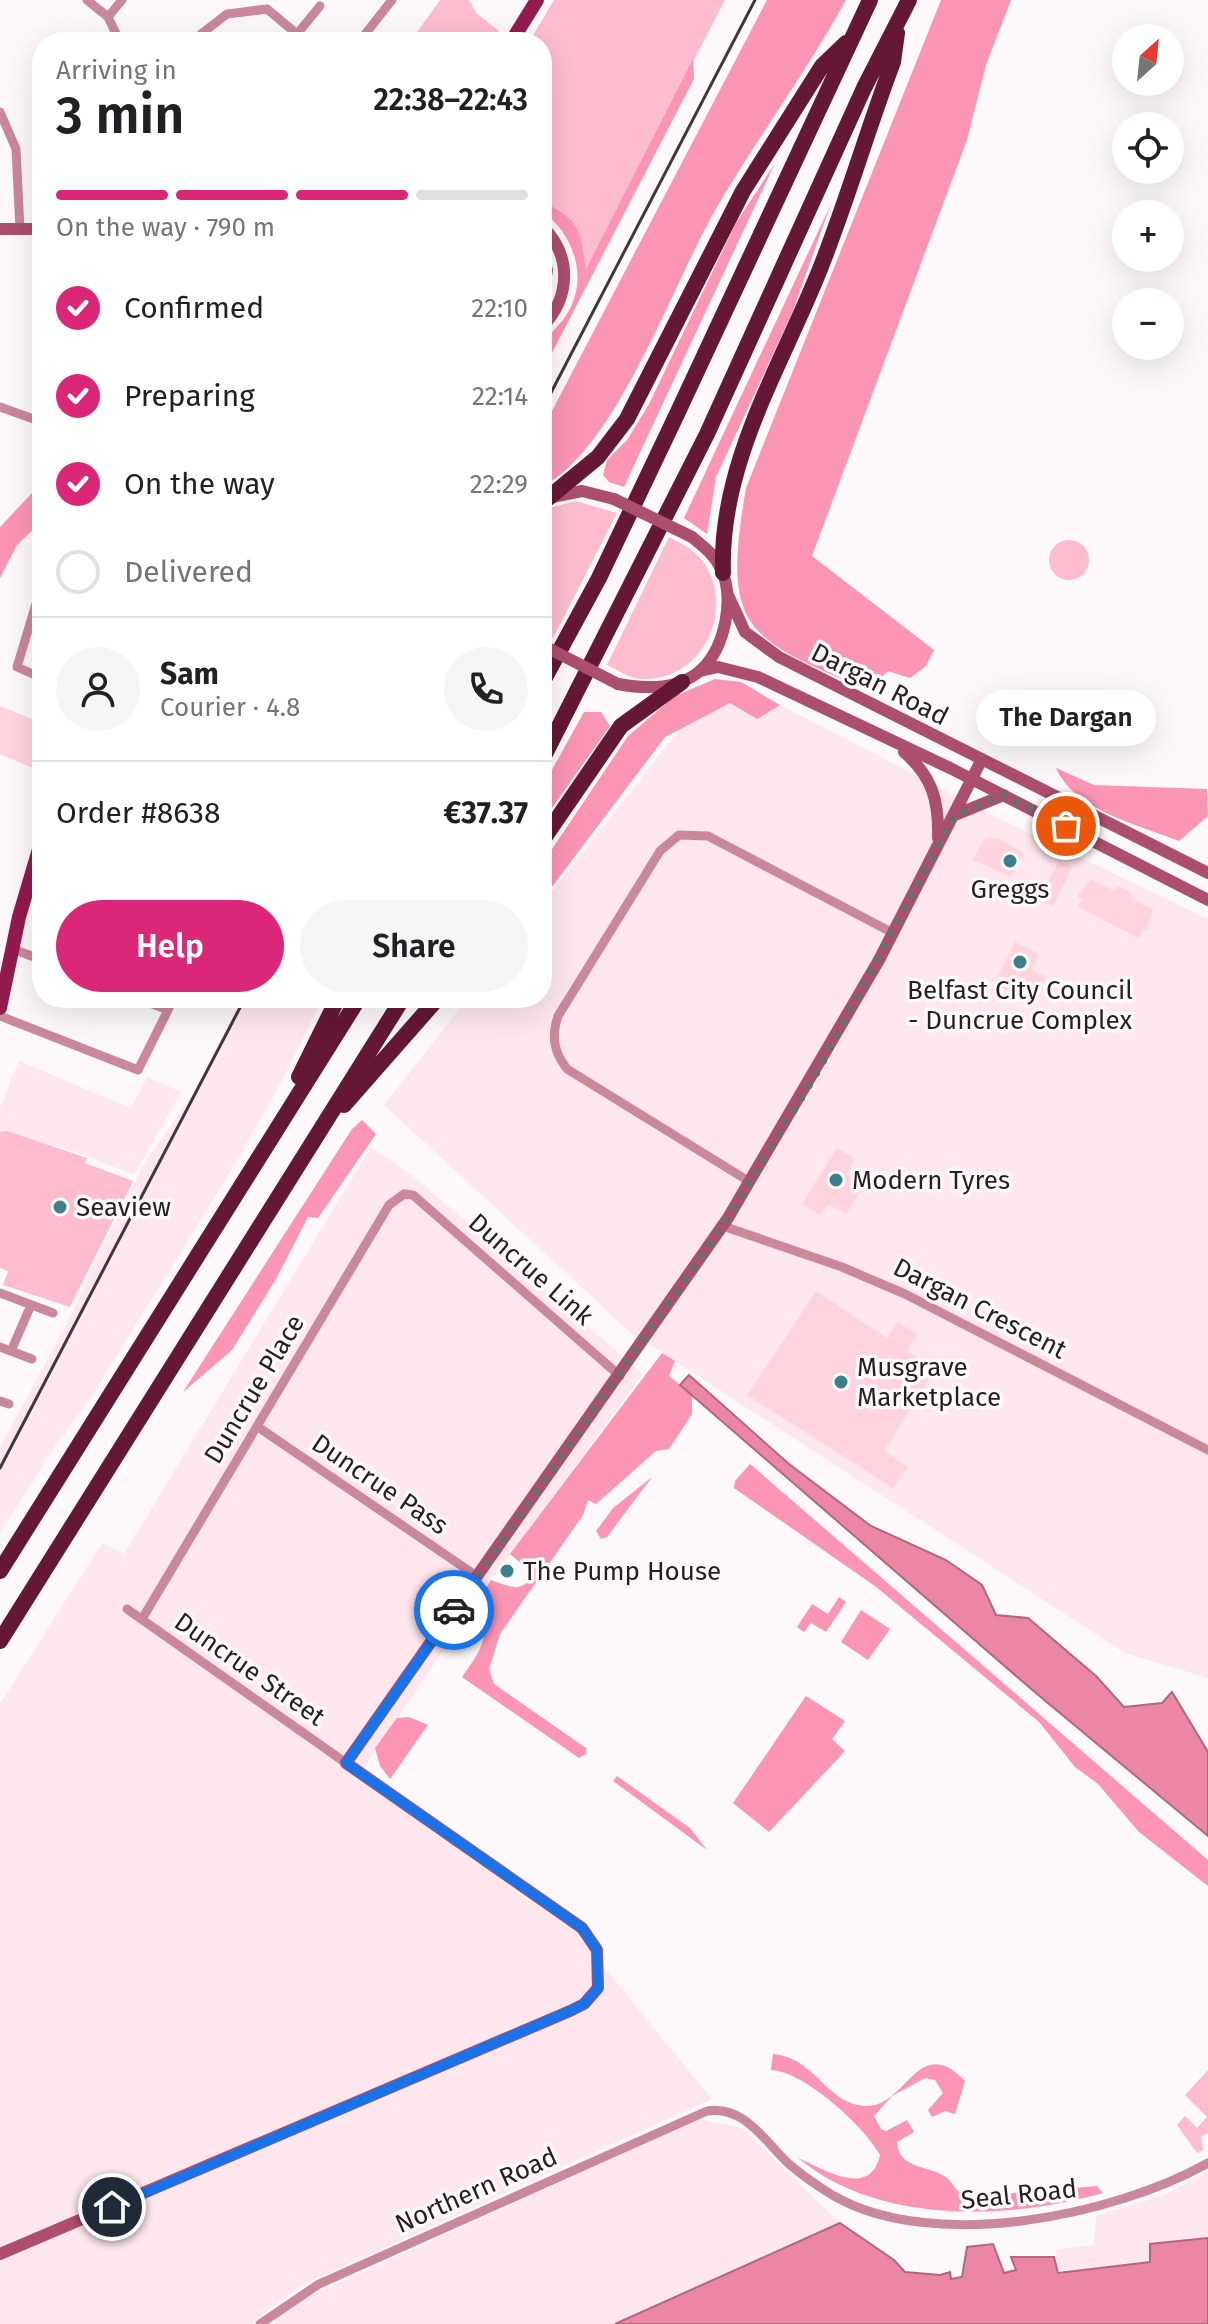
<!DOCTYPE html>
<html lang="en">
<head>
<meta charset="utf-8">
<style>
  :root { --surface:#fff; --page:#f6f6f6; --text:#202124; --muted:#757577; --line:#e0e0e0; --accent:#db2777 }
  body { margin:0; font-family:"Fira Sans",sans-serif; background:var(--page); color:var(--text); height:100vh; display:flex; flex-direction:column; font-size:30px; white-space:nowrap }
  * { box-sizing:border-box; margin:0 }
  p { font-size:26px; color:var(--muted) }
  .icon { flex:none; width:44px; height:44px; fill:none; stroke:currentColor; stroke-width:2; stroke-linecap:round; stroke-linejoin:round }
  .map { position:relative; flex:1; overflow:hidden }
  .side { position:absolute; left:32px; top:32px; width:520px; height:976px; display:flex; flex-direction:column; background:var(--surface); border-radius:32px; box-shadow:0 8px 32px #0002 }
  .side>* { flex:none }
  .needle { width:52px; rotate:27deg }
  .buttons { position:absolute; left:1112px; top:24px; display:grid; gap:16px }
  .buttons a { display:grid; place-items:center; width:72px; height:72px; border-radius:50%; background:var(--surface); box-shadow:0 8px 32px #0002; font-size:40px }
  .pin { position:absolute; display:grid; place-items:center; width:68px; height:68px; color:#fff; margin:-34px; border:4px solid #fff; border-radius:50%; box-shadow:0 2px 8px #0007 }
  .courier { position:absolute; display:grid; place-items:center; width:80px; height:80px; margin:-40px; border:6px solid #1a73e8; border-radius:50%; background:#fff; color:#222; box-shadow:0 2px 10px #0007 }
  .bubble { position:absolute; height:56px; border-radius:28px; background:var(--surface); box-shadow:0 8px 32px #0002; font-size:26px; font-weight:600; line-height:56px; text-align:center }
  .head em { font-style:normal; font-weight:600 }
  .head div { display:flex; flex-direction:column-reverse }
  .head { display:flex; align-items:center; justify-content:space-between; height:136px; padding:0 24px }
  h1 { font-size:52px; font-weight:600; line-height:60px }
  .bar { display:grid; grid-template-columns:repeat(4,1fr); gap:12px 8px; align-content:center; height:96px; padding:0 24px }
  .bar i { height:10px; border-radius:6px; background:var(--line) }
  .bar .active { background:var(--accent) }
  .bar p { grid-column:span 4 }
  .line { display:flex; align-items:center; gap:20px; padding:0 24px; border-top:2px solid var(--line) }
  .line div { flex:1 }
  .round { display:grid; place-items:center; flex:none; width:84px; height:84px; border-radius:42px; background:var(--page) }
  ol { padding:0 24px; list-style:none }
  li { display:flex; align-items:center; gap:24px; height:88px }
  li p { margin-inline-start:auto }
  li .icon { padding:8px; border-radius:50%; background:var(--accent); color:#fff; stroke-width:4 }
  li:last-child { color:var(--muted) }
  li i { width:44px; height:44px; border:4px solid var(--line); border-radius:50% }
  .primary-button { display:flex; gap:16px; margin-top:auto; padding:16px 24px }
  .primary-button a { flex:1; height:92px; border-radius:48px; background:var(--accent); color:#fff; font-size:32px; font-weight:600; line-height:92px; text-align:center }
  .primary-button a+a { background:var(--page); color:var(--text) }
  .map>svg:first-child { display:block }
  .built { fill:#ffe7ed }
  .green { fill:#fdbdce }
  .forest { fill:#fb95b4 }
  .water { fill:#eb87a5; stroke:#b0687d; stroke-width:2 }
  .building { fill:#ffd4df }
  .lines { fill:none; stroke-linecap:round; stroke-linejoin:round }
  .street { stroke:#ca889b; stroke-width:9 }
  .secondary { stroke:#ac4e6e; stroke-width:12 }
  .primary { stroke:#931b4e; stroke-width:14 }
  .highway { stroke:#651836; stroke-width:16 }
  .rail { stroke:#3f393a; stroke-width:3 }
  .secondary-bridge { stroke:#ac4e6e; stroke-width:12 }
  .done { stroke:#716b6c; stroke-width:8; stroke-dasharray:0 14.4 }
  .route { stroke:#1a73e8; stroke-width:10 }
  .poi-dot { fill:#3a808c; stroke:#fdf9fa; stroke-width:3 }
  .labels { text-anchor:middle; stroke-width:7; stroke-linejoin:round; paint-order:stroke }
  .street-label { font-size:26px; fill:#261f20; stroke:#fdf9fa }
  .poi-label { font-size:26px; fill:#261f20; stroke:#fdf9fa; text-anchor:start }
</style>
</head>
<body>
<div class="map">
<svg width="1208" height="2324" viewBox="0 0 1208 2324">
  <rect width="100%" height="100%" fill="#fdf9fa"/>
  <path class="built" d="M730 703 757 718 780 705 1002 820 1208 919V1678L1125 1653 630 1332 384 1105 468 998H542V904L682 726Z
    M244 998H323L275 1094 231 1170 92 1396 53 1449 0 1533V1447L62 1333 143 1165 191 1097Z
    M19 1061 131 1108 147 1077 181 1092 134 1175 71 1150 0 1132V1107Z
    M371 1147 418 1180 643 1374 491 1580 357 1778 575 1932 712 2099 302 2285 250 2324H0V1704L102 1543 124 1554Z
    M699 2119 742 2128 840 2223 615 2324H272L295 2303Z
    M1208 2171V2238L1151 2244V2262L1057 2271 1056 2249 1094 2245 1096 2216 1166 2194Z"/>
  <path class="green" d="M440 0H469L476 13 499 31 493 42H410Z
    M554 0H725L585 271C584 245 565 213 542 201V42H529Z
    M576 501 617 513 553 638 542 632V510Z
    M669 537C680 543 692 548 700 558 741 606 700 689 635 678 625 676 616 669 607 665Z
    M1049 560a20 20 0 1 1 40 0a20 20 0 1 1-40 0Z
    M7 1131 87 1158 85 1163 133 1181 70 1307 3 1285 8 1271 0 1268V1132Z
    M1208 2070V2133L1201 2137 1203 2150 1197 2153 1177 2125 1185 2116 1197 2128 1207 2117 1185 2095Z"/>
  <path class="forest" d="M767 0H846C807 71 758 137 717 207 673 282 618 447 542 487V430Z
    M941 0H1011L986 65 967 140 812 556 934 650 926 666 910 678 888 671 868 690C743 637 722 629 746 488Z
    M693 59 694 79 542 372C542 365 540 353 542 347 545 337 559 326 565 317 590 281 575 235 542 211V201C582 222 579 229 586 269Z
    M775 163 624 487 609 482 603 475 607 460 627 440 649 404 736 223Z
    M831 204 792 313 716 477 707 534 684 518Z
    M42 490V521L17 545 0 578V527L33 492Z
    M715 679 741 682 780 705 757 719 730 703 665 737 542 900V864L628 736 675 696Z
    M584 712H601L610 726 542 822V788Z
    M1056 768 1094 785 1207 789 1208 816 1179 841C1139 825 1074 810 1056 768Z
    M362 1120 376 1134 318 1218 308 1217 276 1279 232 1350 183 1392 352 1129Z
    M662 1353 675 1361 669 1376 692 1395V1414L669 1449 656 1451 596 1504 588 1500 583 1515 500 1634 489 1669 494 1684 586 1748V1754L579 1758 462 1677C484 1646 490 1637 478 1601L491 1580C512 1587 521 1594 534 1574L510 1554Z
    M750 1464 1208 1860V1886L1139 1832 1098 1784 1075 1767 1039 1722 875 1586 734 1488 735 1481Z
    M652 1477 607 1537 601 1539 596 1531 613 1508Z
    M839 1597 846 1602 826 1632 811 1623 804 1632 797 1627 812 1604 828 1614Z
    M861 1610 890 1629 868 1660 841 1642Z
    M806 1696 845 1721 832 1739 845 1751 769 1832 733 1803Z
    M409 1717 428 1725 390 1779 380 1766 375 1748 397 1718Z
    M617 1776 690 1828 707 1850 613 1781Z
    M773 2054C817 2058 826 2105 867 2106 907 2106 918 2032 965 2081L955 2114 945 2111 932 2117 928 2110 943 2093 935 2080 925 2078 892 2096 874 2116 881 2129 886 2131 907 2120 914 2132 897 2142C898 2170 931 2165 947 2178 954 2184 956 2192 965 2197L1097 2186 1103 2193C1007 2220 879 2225 798 2158 826 2170 870 2199 880 2155 865 2127 804 2071 771 2070Z"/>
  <path class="water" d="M689 1375 789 1464 871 1526 946 1560 982 1585 996 1615 1028 1618 1096 1676 1124 1707 1162 1703 1172 1692 1208 1752V1836L1037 1694 680 1385Z
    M840 2223 894 2260 905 2272 940 2275 950 2272 951 2279 962 2277 967 2247 993 2244 1004 2273 1016 2270 1011 2257H1054L1058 2273 1150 2262V2244L1208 2238V2324H615Z"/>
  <path class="building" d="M0 706 42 723V772L0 754Z
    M989 837 995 840 996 837 1024 853 1011 877 973 860 984 839Z
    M1059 861 1072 867 1053 906 1039 900Z
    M1091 879 1115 891 1117 886 1132 893 1130 898 1153 910 1147 931 1143 929 1139 938 1078 907 1082 899 1077 896Z
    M1015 942 1039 954 1031 970 1046 977 1037 995 1023 988 1019 996 1003 988 1007 979 998 975Z
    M837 1148 855 1159 846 1174 864 1186 846 1214 828 1204 820 1215 802 1204Z
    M816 1291 887 1338 898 1322 917 1334 907 1350 935 1369 884 1451 908 1467 893 1488 747 1395Z"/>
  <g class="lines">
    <path class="street" d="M87 0 108 17 120 42
      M108 17 122 0
      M201 34 227 14 267 9 297 34 320 6
      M359 42 392 0
      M0 112 16 149 20 229
      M0 407 42 422
      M42 586 35 607 42 609
      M35 607 17 667 42 678
      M13 949 42 960
      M137 998 168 1010
      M0 1016 138 1070 174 998
      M750 1182 567 1069C554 1052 551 1037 558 1016L660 851 679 835 708 836 893 933
      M723 1226 842 1267 905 1294 1208 1450
      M0 1293 53 1313
      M0 1347 32 1359
      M11 1351 31 1305
      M0 1401 9 1404
      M258 1427 478 1577
      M127 1609 346 1763
      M142 1619 389 1205 404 1194 413 1195 620 1376
      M260 2324 319 2284 707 2111C745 2105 765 2142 789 2164 803 2176 819 2187 834 2196 934 2253 1113 2216 1208 2163"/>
    <path class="secondary" d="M542 226C572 255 571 297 542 327
      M0 229H42
      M542 254 547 270 542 299
      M552 497 582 491 614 499
      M728 595 745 632 779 657 1208 873
      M700 671 718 667 758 677 950 768 1208 900
      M618 684C645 689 680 690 702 669 725 647 735 598 721 569 715 555 704 547 692 537
      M904 752C933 777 939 802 938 838
      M955 815 1004 795
      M0 2254 570 2011 584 2004 598 1988 597 1950 582 1928 346 1763 728 1218 879 960 982 759"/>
    <path class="primary" d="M511 42 537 0
      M0 1008 19 917 42 839"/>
    <path class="highway" d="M547 499 598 457 627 419 743 191 822 66 846 43
      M723 573C719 464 781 367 820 269 847 201 867 131 893 62L897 33
      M542 683 599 578 677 414 870 0
      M542 760 707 434 864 88 909 0
      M542 841 621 726 682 682
      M299 1077 338 998
      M344 1105 438 998
      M0 1571 359 998
      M0 1641 403 998"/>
    <path class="rail" d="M542 410 755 0
      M0 1468 245 998"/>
    <path class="secondary-bridge" d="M614 499 692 537
      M542 645 618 684"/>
  </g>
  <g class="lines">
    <path class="done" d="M454 1610 728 1218 818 1070 954 816 1004 795 1066 826"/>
    <path class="route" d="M112 2207 570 2011 584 2004 598 1988 597 1950 582 1928 346 1763 454 1610"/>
  </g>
  <g class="poi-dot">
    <circle cx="1010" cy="861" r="8"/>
    <circle cx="1020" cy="962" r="8"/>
    <circle cx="836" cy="1180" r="8"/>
    <circle cx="60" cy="1207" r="8"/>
    <circle cx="841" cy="1382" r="8"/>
    <circle cx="507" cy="1571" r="8"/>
  </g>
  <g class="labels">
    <g class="street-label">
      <text transform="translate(880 684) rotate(27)" y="9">Dargan Road</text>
      <text transform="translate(531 1269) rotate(41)" y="9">Duncrue Link</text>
      <text transform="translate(980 1308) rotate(27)" y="9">Dargan Crescent</text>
      <text transform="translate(254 1389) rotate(-59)" y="9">Duncrue Place</text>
      <text transform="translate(380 1484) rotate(34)" y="9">Duncrue Pass</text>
      <text transform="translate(250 1669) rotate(35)" y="9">Duncrue Street</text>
      <text transform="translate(476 2190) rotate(-24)" y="9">Northern Road</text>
      <text transform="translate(1019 2194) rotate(-6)" y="9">Seal Road</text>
    </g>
    <g class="poi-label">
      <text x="1010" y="898" text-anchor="middle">Greggs</text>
      <text x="1020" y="999" text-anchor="middle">Belfast City Council<tspan x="1020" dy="30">- Duncrue Complex</tspan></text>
      <text x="852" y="1189">Modern Tyres</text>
      <text x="76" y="1216">Seaview</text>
      <text x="857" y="1376">Musgrave<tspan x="857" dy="30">Marketplace</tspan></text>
      <text x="523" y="1580">The Pump House</text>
    </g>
  </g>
</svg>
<div class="buttons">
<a><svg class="needle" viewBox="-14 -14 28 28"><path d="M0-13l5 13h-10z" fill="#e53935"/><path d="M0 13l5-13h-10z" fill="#757577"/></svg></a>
<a><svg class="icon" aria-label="locate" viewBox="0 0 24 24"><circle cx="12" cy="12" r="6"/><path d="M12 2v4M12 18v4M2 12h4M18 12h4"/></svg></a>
<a>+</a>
<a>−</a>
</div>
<div class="pin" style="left:1066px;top:826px;background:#ea580c"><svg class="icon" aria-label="bag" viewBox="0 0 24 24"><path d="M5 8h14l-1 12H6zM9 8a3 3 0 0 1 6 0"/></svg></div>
<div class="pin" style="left:112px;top:2207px;background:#1f2937"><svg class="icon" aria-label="home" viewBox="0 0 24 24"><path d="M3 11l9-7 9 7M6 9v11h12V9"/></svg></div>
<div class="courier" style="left:454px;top:1610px"><svg class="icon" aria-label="car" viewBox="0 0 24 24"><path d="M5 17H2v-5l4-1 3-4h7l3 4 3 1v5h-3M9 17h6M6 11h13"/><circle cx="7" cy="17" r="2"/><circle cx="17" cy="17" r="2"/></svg></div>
<div class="bubble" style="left:976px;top:690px;width:180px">The Dargan</div>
<section class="side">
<div class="head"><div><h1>3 min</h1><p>Arriving in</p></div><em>22:38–22:43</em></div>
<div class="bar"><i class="active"></i><i class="active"></i><i class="active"></i><i></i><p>On the way · 790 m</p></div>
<ol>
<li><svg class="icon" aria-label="check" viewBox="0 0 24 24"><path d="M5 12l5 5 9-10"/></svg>Confirmed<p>22:10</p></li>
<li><svg class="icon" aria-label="check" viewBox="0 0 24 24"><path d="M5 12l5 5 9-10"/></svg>Preparing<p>22:14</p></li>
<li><svg class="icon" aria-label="check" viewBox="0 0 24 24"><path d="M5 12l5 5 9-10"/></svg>On the way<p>22:29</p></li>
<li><i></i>Delivered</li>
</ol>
<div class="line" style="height:144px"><a class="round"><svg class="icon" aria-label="person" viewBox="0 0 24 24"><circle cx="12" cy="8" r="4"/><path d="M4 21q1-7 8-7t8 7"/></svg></a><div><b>Sam</b><p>Courier · 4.8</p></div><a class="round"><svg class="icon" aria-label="phone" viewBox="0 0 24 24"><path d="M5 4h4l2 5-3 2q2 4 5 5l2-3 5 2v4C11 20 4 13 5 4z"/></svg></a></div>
<div class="line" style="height:104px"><div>Order #8638</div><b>€37.37</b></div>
<div class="primary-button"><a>Help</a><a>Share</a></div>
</section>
</div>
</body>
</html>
